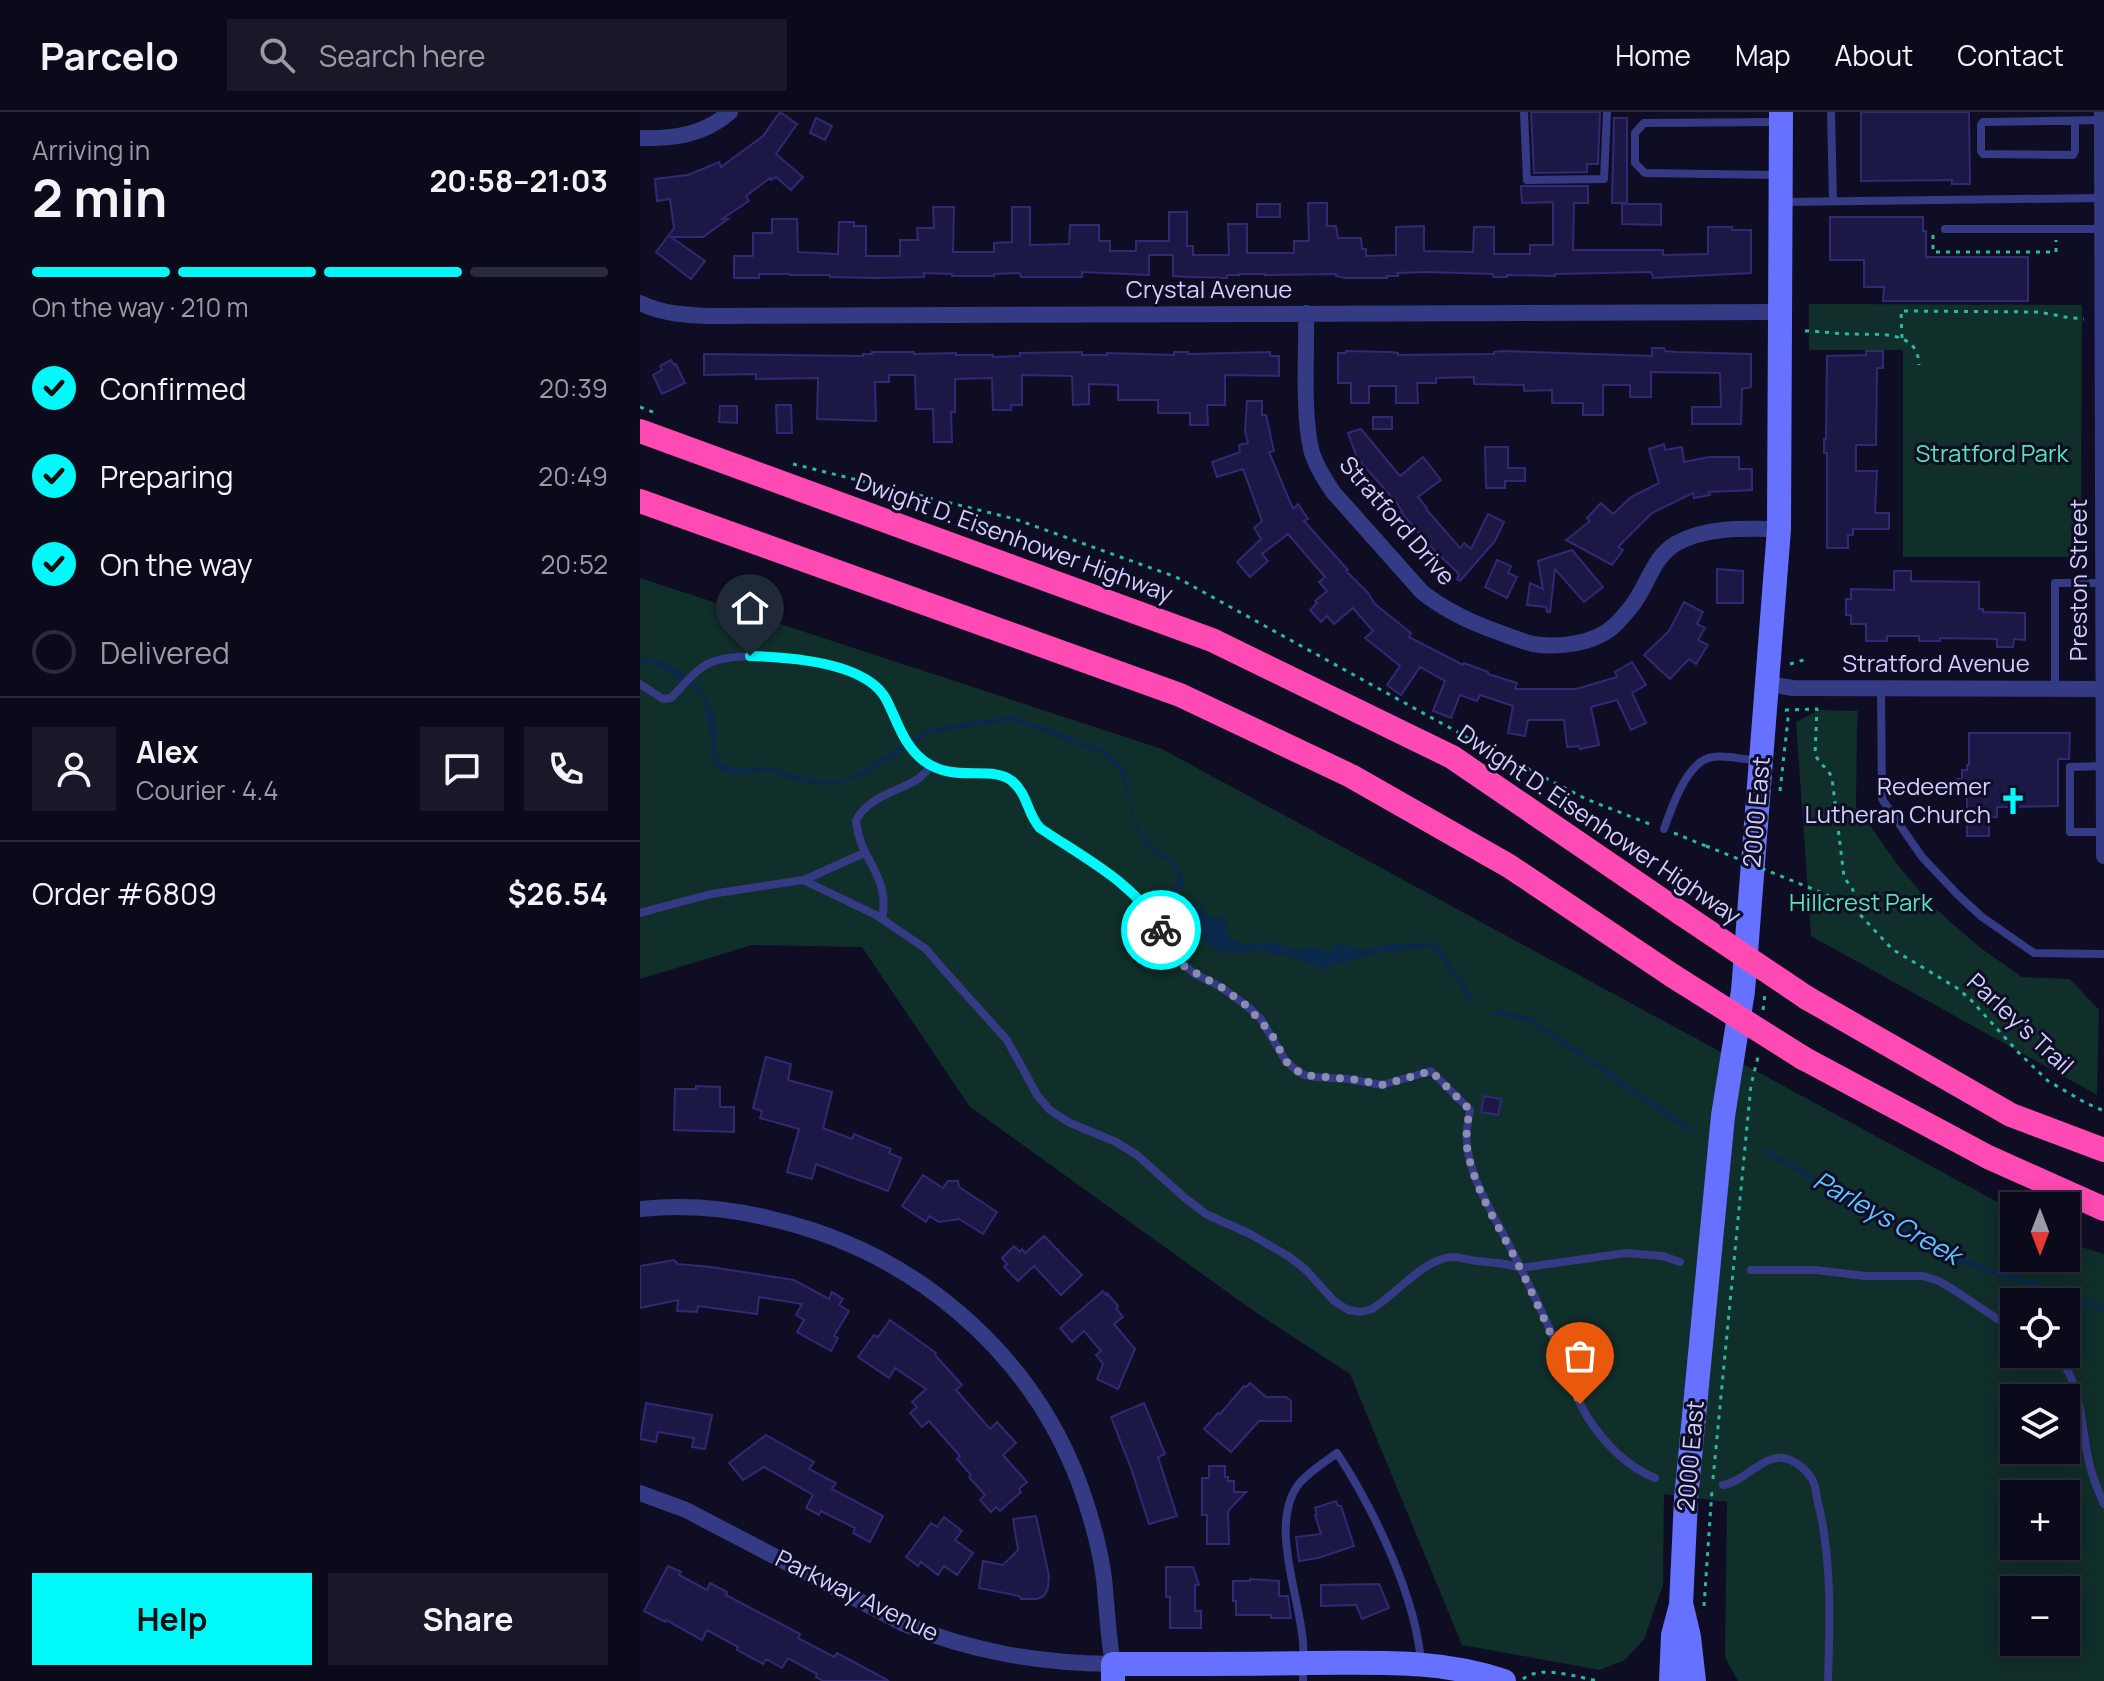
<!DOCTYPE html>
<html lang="en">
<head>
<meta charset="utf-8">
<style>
  :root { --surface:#0a0a1b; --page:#181828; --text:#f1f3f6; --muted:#999aa3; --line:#2a2b3a; --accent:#00fafa }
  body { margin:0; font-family:Manrope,sans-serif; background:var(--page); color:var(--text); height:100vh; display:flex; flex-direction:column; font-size:30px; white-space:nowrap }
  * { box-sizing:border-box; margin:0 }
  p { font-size:26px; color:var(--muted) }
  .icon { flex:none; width:44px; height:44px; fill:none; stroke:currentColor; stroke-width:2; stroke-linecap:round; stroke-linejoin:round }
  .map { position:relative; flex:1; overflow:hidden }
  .drawer { display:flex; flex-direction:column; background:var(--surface); width:640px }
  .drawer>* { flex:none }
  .needle { width:52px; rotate:180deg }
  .tools { position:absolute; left:1360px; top:1080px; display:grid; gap:16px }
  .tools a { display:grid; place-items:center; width:80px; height:80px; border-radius:0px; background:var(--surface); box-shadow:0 4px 20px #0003,0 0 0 2px var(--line); font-size:40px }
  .pin { position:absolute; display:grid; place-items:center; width:68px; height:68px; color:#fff; margin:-82px -34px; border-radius:50% 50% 50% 0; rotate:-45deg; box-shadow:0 0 8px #0007 }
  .pin .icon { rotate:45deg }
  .courier { position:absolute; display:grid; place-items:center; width:80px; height:80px; margin:-40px; border:6px solid #00fafa; border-radius:50%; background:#fff; color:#222; box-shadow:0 2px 10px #0007 }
  .headline em { font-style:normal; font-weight:700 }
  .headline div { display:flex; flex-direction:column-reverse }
  .headline { display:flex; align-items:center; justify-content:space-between; height:136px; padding:0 32px }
  h1 { font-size:52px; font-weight:700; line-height:60px }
  .bar { display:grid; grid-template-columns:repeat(4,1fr); gap:12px 8px; align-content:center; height:96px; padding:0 32px }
  .bar i { height:10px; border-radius:6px; background:var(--line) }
  .bar .active { background:var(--accent) }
  .bar p { grid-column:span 4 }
  .line { display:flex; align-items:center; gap:20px; padding:0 32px; border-top:2px solid var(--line) }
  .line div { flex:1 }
  .round { display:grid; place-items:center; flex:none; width:84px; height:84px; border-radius:0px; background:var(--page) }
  ol { padding:0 32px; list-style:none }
  li { display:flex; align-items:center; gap:24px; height:88px }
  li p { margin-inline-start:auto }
  li .icon { padding:8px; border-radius:50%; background:var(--accent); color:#111; stroke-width:4 }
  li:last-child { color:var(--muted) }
  li i { width:44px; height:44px; border:4px solid var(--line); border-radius:50% }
  .button { display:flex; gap:16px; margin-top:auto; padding:16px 32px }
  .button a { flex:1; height:92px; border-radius:0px; background:var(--accent); color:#111; font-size:32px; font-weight:700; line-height:92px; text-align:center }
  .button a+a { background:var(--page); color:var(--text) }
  header { display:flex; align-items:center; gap:48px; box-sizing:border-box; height:112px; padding:0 40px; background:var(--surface); border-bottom:2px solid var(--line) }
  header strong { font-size:38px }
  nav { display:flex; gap:44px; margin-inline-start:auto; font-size:28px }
  .search { width:560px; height:72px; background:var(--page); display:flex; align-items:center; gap:20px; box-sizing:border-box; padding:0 28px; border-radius:0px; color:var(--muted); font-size:30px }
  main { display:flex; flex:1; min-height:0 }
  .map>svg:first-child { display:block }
  .green { fill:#102e2a; fill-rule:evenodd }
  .water { fill:#0a294a }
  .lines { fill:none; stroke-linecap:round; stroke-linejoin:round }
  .stream { stroke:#0a294a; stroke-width:5 }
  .building { fill:#1c1845; stroke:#302973; stroke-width:2 }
  .path { stroke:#28baa3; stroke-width:3; stroke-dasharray:4 6; stroke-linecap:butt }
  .lane { stroke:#353a85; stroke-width:8 }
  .street { stroke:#353a85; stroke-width:16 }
  .secondary { stroke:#6672ff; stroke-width:24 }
  .highway { stroke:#ff4ab3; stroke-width:24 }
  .path-bridge { stroke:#28baa3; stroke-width:3; stroke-dasharray:4 6; stroke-linecap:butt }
  .highway-bridge { stroke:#ff4ab3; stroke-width:24 }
  .done { stroke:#8c8bb2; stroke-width:8; stroke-dasharray:0 14.4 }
  .route { stroke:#00fafa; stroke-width:10 }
  .labels { text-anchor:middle; stroke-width:6; stroke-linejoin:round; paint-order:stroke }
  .street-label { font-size:24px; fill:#d0cfff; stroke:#0e0d24 }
  .park-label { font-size:24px; fill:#55e5b3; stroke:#0e0d24 }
  .poi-label { font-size:24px; fill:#d0cfff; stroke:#0e0d24; text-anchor:end }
  .water-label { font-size:26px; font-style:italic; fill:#5dc4ff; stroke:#0e0d24 }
</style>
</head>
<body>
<header>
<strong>Parcelo</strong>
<div class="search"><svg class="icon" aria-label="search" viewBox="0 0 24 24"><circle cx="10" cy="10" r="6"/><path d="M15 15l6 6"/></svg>Search here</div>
<nav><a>Home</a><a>Map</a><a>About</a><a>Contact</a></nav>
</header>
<main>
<section class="drawer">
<div class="headline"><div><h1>2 min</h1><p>Arriving in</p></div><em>20:58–21:03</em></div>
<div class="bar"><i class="active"></i><i class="active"></i><i class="active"></i><i></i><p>On the way · 210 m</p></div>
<ol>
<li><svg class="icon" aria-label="check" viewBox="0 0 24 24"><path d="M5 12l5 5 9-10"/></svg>Confirmed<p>20:39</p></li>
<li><svg class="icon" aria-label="check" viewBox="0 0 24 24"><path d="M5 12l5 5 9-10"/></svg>Preparing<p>20:49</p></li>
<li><svg class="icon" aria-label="check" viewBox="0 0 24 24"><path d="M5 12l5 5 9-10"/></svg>On the way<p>20:52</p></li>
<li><i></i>Delivered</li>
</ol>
<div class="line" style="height:144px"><a class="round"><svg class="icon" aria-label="person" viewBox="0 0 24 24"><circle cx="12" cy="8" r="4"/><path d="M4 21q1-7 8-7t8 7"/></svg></a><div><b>Alex</b><p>Courier · 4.4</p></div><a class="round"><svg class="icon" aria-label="chat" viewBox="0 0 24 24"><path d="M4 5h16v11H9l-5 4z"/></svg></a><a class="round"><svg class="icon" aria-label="phone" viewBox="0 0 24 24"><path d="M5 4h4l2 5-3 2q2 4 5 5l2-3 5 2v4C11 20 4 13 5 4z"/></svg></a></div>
<div class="line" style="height:104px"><div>Order #6809</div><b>$26.54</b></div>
<div class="button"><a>Help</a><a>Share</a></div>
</section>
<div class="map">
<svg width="1464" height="1569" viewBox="0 0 1464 1569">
  <rect width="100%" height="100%" fill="#0e0d24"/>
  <path class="green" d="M1169 192 1442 193 1441 445H1263V238H1169Z
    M0 466 522 637 1374 1099V1146H1426V1127L1441 1135 1464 1142V1569H1098L1085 1545 1087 1390 1024 1382 1023 1473 1004 1527 985 1548 960 1558 822 1533 710 1262 615 1200 330 995 222 835 112 833 0 867ZM1374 1190H1426V1242H1374ZM1374 1286H1426V1338H1374ZM1374 1382H1426V1434H1374ZM1374 1478H1426V1530H1374Z
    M1180 598 1218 599 1217 615 1216 694 1257 752 1289 790 1308 808 1342 837 1382 865 1430 867 1459 898 1457 983 1171 824 1156 610Z"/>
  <path class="water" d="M16 547C52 563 72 579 77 619 78 630 77 620 76 631 75 637 78 644 79 650 100 661 107 653 128 656 148 658 167 670 189 669 199 669 210 664 219 662L220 664C195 675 179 674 153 668 145 666 137 660 129 660 110 658 82 672 72 647 68 638 74 631 74 623 74 611 66 591 59 581L14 552Z
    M484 656C488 671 493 708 500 719 516 744 538 740 544 773 530 786 525 792 543 806H545L549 791 559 793 568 805 585 806 588 812 584 817 591 826 603 833 632 830 651 837 660 838 670 835 691 840 695 832C704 832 712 837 722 838 736 839 747 828 763 833L765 836 763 841 743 839 683 857 647 843H635L625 839H613L596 842 578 840 571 836 566 829 536 807 527 795V783L538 770 537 761 534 756 526 748 508 736 497 721 481 659Z"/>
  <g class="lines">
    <path class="stream" d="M0 548 19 550
      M68 597 74 634
      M217 665 287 620 372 606 464 640 482 657 483 662
      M760 835 795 833 831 886
      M856 900 889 907 1052 1019
      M1124 1039 1322 1149 1464 1196"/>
  </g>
  <path class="building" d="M140 0 157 12 136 42 163 65 151 78 136 65 131 68 130 66 106 84 109 89 82 107H88L63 125H31L65 149 51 167 16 140 34 116 30 87 17 89 15 67 48 63 79 50 81 55 123 24Z
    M891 0H960L958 52H947V60L894 61Z
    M1221 0H1329L1330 72H1312V68L1221 69Z
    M176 6 192 14 185 28 170 21Z
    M974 6H987V91H972Z
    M881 74H948V91H934L933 138H1023V143L1068 142V115H1092V118H1111V161L1013 166 1011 160 915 162V164L867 163V165H853V162L786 160 758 161V164H747V166H705L696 164V162L625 163V162H599V163H587V166L549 165 533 164V143H509V163L442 160V165H381L380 161 354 162V164H312V162L284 161V165L234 166 190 165V163H150L149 162H119V166H94V144H113V121H132V107H157L158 140 198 142 199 110H214V114H226V144H260V128H278L277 116H294L293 95H314L313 140H354V131L372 130V95H390V133L429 132 430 113H459V129H470V139H496V129H529V100H547V134H553V143H589L588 112H607V141H654V129H669L668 91H687V114H696L698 126H721L722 137H726V144L756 143V115L784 114V139L833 140 834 115H854V142H890V133H913V90L882 91Z
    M617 92H640V105H617Z
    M982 92H1021V113L982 112Z
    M1190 105H1283V119H1286V145H1388V189H1243L1244 175H1224V148H1190Z
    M1012 236H1024L1025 239 1037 240 1111 242V275L1102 277 1101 312H1052V295H1081L1080 261 1011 260V285H990V273H963V303H943V291H912V278L884 279V273L834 272V265L796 266V271H777L778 291H756V274H729V291H711V271H698V241H706V239L749 240 758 241V243L854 242V240L861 239 1012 244Z
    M1226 239H1243V256H1237L1236 333H1216V359H1237L1235 401H1249V417H1213V423H1208V436H1187V341H1184V327H1186L1187 244 1226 243Z
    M232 240H274V242L316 241V243H353V245L380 244V241L442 240V243H467V241L534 243V240H548V242L630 240V244H639V264L585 263V293H567L568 313H550V301H518V288H478V273L449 272V292L433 293 432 264 382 263V293H371V298H353L352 266 315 267V300H311L312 330H294L293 297H276L275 263H249V270H235L236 309 177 307 178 266 116 267V262L64 263V242L223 244V242H232Z
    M31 248 34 253 36 252 45 271 22 282 13 263 22 258 20 254Z
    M607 289H622V303H626L634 339 629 340 653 397 658 392 668 407 664 409 708 458 706 459 728 481 735 492 771 521 769 525 823 553 824 551 848 560V562L877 571 875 577H936L977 565 975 560 992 550 1006 573 992 581 1006 611 991 618 977 588 951 595 959 633 940 637 939 634 927 635 924 608H888L885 624 868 621 873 594 840 583 837 589 820 583 811 606 793 599 805 569 780 555 761 583 747 573 760 554 725 526 733 519 713 496 694 512 687 504 681 510 670 498 677 491 675 489 687 479 679 470 685 465 648 422 622 442 628 449 610 465 597 450 621 427 614 416 622 409 603 357 577 365 572 350 600 340 599 333 608 331 605 319Z
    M136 293H151L152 321H137Z
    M80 294H97V311L79 310Z
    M733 305H752V317H733Z
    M721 317 760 364 783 345 801 368 778 385 787 396 786 397 820 436 824 431 831 437 848 402 864 410 855 429 820 469 817 467 819 462 789 433 761 400 762 399 756 390 717 346 708 321Z
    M1024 332 1025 338 1042 335 1044 350 1069 345H1099V357H1112V378L1069 380 1070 383 1054 386 1053 381 1012 401 978 435 983 438 972 453 926 428 950 409 947 406 961 391 973 402 991 385 1019 371 1009 337Z
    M845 335H868V356H885V369H865V376H846Z
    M932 438 963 475 944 490 915 457 910 500H907L906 495 887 493 890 471 903 477 898 449Z
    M857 448 871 454 868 461 877 465 867 486 845 475Z
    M1077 457 1103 459V491H1077Z
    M1254 459H1271V469L1339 470V497H1343V500L1385 501V528L1374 527 1373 535H1357V527L1300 526V529H1279V524H1247V529H1226V512H1211V503H1206V487H1211V477L1254 478Z
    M1044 490 1063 500 1057 512 1065 516 1058 528 1068 533 1056 552 1049 547 1030 567 1004 543 1029 519Z
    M1329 621H1430L1429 647H1418V694L1357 695V705H1349V724H1327V684H1317V667H1322V658H1327V653H1329Z
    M126 945 151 952 148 968 192 980 183 1016 212 1027 214 1022 251 1037 249 1041 261 1046 248 1079 176 1052 172 1067 147 1060 159 1017 120 1006 122 999 113 996Z
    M56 974 80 975V995H94V1020L34 1018 35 977H56Z
    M844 984 861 987 858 1003 841 1000Z
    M283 1063 303 1076 308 1069H318L319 1075 357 1100 343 1122 319 1107 299 1110 289 1104 286 1110 262 1094Z
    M404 1124 442 1163 421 1183 394 1154 378 1169 364 1155 367 1152 362 1146 374 1134 380 1140 382 1137 385 1141Z
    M34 1148 38 1152 71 1155 154 1168 189 1187 192 1180 203 1187 199 1193 209 1199 194 1224 198 1226 191 1239 157 1220 164 1208 156 1203 162 1192 119 1185 117 1202 58 1194 57 1200 37 1199 38 1188 0 1196V1154Z
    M463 1179 466 1183 467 1181 478 1194 476 1196 483 1205 474 1212 495 1237 478 1277 457 1267 463 1252 456 1243 461 1239 444 1219 432 1230 420 1216Z
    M250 1208 296 1241 295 1243 322 1273 316 1278 350 1317 357 1310 376 1331 363 1343 387 1370 379 1377 381 1380 360 1399 356 1395 351 1400 340 1388 345 1383 329 1365 331 1363 317 1347 320 1344 289 1309 282 1315 270 1301 277 1295 272 1290 286 1277 255 1256 249 1266 218 1245 234 1223 238 1225Z
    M610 1271 626 1285H646L651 1289V1309H619L591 1340 564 1317 578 1301 580 1302 604 1274 606 1275Z
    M6 1291 72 1303 65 1337 52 1335 54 1326 18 1320 16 1330 0 1327Z
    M504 1291 525 1342 518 1345 537 1404 509 1412 491 1356 471 1305Z
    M126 1323 174 1350 169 1357 196 1371 192 1377 243 1404 230 1430 213 1421 215 1416 181 1399 179 1403 166 1396 173 1383 124 1355 103 1368 89 1351Z
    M569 1354H585V1365H588V1369H594V1380H606L588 1399 589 1432H567V1403H562V1366H569Z
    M696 1389 698 1394H701L714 1434 678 1446 659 1449 656 1425 681 1422 675 1403 677 1402 675 1396Z
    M396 1404 409 1464 408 1476 404 1484 397 1487H381L379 1484 339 1476 343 1449 363 1453 378 1438 373 1407Z
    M304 1405 322 1419 315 1428 333 1441 317 1463 304 1454 298 1463 281 1450 278 1454 266 1445 291 1411 297 1415Z
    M28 1454 41 1460 39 1463 67 1478 70 1471 87 1480 86 1483 160 1522 158 1526 194 1545 197 1541 249 1569H183L176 1565 177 1562 148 1546 142 1556 126 1547 123 1552 97 1538 98 1535 67 1518 62 1528 26 1508 25 1510 4 1499Z
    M526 1455H553L559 1473H555V1499H561V1516H530V1485H526Z
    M610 1467 639 1469V1484H648L651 1506H631V1503H596V1489H593V1469H610Z
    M739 1472 749 1496 722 1507 716 1493 681 1494V1473Z"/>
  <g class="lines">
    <path class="path" d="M1293 123V140H1416V128
      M1165 219C1181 219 1196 222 1211 222 1238 223 1278 217 1279 253
      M1262 226 1261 199 1399 200 1425 205 1444 207
      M0 295 15 301
      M153 352 375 407 536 465 832 628 946 687 1012 713
      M1150 552 1167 547
      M1145 598 1177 597 1175 642C1179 652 1188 656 1192 666L1204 765C1212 778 1217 777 1212 794
      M1140 679 1148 607 1146 599
      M1034 721 1066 734
      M1168 775 1212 794 1252 837 1317 876 1331 888 1378 940 1408 969 1446 991 1464 999
      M1123 898 1125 882
      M1073 1367 1111 973 1119 941
      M1064 1494 1072 1378
      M883 1567C901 1552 938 1566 960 1569"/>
    <path class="lane" d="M884 0 887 68 964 67 967 0
      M1191 0 1193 89
      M1435 9V39L1433 43 1343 42 1341 39V13L1343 10 1462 8
      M1136 63 1005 61 995 51V21L1004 11 1137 10
      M1143 90 1462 86
      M1305 117H1462
      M0 572 23 587 31 586C43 574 56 556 72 550 108 536 207 548 237 575 246 583 249 595 254 607 261 623 271 640 286 650 315 671 351 652 373 670 388 682 387 702 400 716L472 765 499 788 518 811 539 849 555 862 581 875 607 894 621 907 645 948 657 959 664 963 675 965 708 967 742 973 791 959 830 998C827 1012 825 1026 828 1040 834 1073 852 1100 867 1129 883 1160 898 1191 912 1222 924 1250 932 1280 948 1306 965 1332 986 1354 1015 1366
      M1241 577 1242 687 1282 745 1318 783 1342 805 1394 841 1464 842
      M1415 577V471H1463
      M1464 654 1430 655V720H1464
      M1024 717C1031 697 1045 656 1066 647 1079 641 1102 648 1117 648
      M164 768 224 741
      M0 801 71 782 163 768 236 803 286 837 303 857 367 928 397 983 410 998 428 1010 476 1030 497 1043 545 1086 566 1102 610 1122 648 1144 666 1158 694 1189 708 1198 721 1200 732 1197C755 1183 785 1146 812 1145 820 1145 828 1148 837 1149 853 1151 865 1150 880 1156L986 1141 1023 1144 1040 1150
      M242 807C251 763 220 750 216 709 227 685 257 680 278 667 283 663 287 658 292 654
      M1111 1158H1176L1225 1164H1283L1299 1169 1314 1178 1374 1218
      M1413 1242C1442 1262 1441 1318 1449 1350 1452 1364 1458 1379 1464 1392
      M1083 1373C1104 1370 1123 1343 1143 1346 1155 1348 1166 1357 1172 1367 1176 1374 1176 1383 1178 1391 1192 1445 1190 1513 1188 1569
      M663 1569C663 1557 664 1544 663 1531 660 1485 629 1413 658 1373 668 1360 684 1351 697 1341 733 1396 776 1484 781 1551"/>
    <path class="street" d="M1462 0 1464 744
      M0 26C33 27 64 23 90 0
      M0 191C22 202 45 203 70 204L1141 200
      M666 201C667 242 662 303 672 341 677 356 685 368 693 380L782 480C806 499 830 510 858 520 869 524 881 529 893 532 919 536 955 532 975 513 980 508 986 501 991 495 1008 474 1012 445 1037 431 1069 414 1105 417 1139 417
      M1128 572 1153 576 1464 577
      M0 1097C45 1092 89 1096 132 1107 272 1139 390 1238 440 1373 451 1404 460 1435 464 1467 467 1496 468 1524 473 1552 398 1551 332 1540 262 1511L46 1398 0 1381"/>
    <path class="secondary" d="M1042 1495 1049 1525 1054 1569
      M473 1569V1552C538 1552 604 1552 669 1551 737 1551 800 1547 864 1569
      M1031 1569 1033 1523 1041 1493 1046 1387 1083 1004 1103 879 1139 417 1141 0"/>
    <path class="highway" d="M0 319 572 528 812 645 1042 802
      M0 389 540 583 711 664 869 754 1033 864
      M1167 886 1371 1003 1464 1038
      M1163 946 1348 1045 1464 1097"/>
    <path class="path-bridge" d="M1066 734 1168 775"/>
    <path class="highway-bridge" d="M1042 802 1167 886
      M1033 864 1163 946"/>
  </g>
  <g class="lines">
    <path class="done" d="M521 818 539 849 545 855 581 875 607 894 631 921 645 948 650 954 664 963 719 968 742 973 791 959 830 998C827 1012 825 1027 828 1041 836 1081 860 1116 878 1152 901 1198 921 1245 940 1292"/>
    <path class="route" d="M110 544C148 545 226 550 246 587 258 610 263 633 284 649 315 672 350 652 372 669 388 682 387 702 400 716 442 745 496 771 521 818"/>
  </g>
  <defs>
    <g id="church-bare" transform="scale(2.16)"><path d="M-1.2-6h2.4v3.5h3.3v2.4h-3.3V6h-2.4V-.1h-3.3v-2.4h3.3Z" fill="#00fafa" stroke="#0e0d24" stroke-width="2.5" paint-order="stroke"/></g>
  </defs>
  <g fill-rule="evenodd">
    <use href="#church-bare" x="1373" y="689"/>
  </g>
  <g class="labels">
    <g class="street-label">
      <text x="569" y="186">Crystal Avenue</text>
      <text transform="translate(757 409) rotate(49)" y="8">Stratford Drive</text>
      <text transform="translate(374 426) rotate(20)" y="8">Dwight D. Eisenhower Highway</text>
      <text transform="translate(1439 468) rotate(-90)" y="8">Preston Street</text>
      <text x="1296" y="560">Stratford Avenue</text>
      <text transform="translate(1117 700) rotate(-85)" y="8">2000 East</text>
      <text transform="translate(959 713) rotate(34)" y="8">Dwight D. Eisenhower Highway</text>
      <text transform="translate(1380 912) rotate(43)" y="8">Parley's Trail</text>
      <text transform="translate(1051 1344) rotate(-85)" y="8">2000 East</text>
      <text transform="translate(217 1484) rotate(26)" y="8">Parkway Avenue</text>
    </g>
    <g class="park-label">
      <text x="1352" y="350">Stratford Park</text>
      <text x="1221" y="799">Hillcrest Park</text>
    </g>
    <g class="poi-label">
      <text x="1351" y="683">Redeemer<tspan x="1351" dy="28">Lutheran Church</tspan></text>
    </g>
    <g class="water-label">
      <text transform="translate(1247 1106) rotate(29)" y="9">Parleys Creek</text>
    </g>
  </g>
</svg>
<div class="tools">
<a><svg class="needle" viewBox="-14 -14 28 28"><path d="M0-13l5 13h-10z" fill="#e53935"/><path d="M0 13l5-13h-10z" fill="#999aa3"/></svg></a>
<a><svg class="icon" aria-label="locate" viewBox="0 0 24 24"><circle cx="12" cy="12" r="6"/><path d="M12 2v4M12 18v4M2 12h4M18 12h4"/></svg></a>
<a><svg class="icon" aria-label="layers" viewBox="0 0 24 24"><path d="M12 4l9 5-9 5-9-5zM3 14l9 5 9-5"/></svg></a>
<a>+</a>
<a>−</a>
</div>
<div class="pin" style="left:940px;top:1292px;background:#ea580c"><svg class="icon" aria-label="bag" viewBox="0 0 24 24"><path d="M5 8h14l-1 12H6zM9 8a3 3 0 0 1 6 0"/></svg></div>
<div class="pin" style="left:110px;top:544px;background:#1f2937"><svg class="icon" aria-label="home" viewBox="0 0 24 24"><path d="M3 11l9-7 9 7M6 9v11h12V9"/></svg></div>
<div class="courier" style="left:521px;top:818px"><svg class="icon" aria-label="bike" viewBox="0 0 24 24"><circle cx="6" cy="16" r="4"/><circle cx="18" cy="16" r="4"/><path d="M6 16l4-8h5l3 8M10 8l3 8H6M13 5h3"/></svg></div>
</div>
</main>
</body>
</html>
